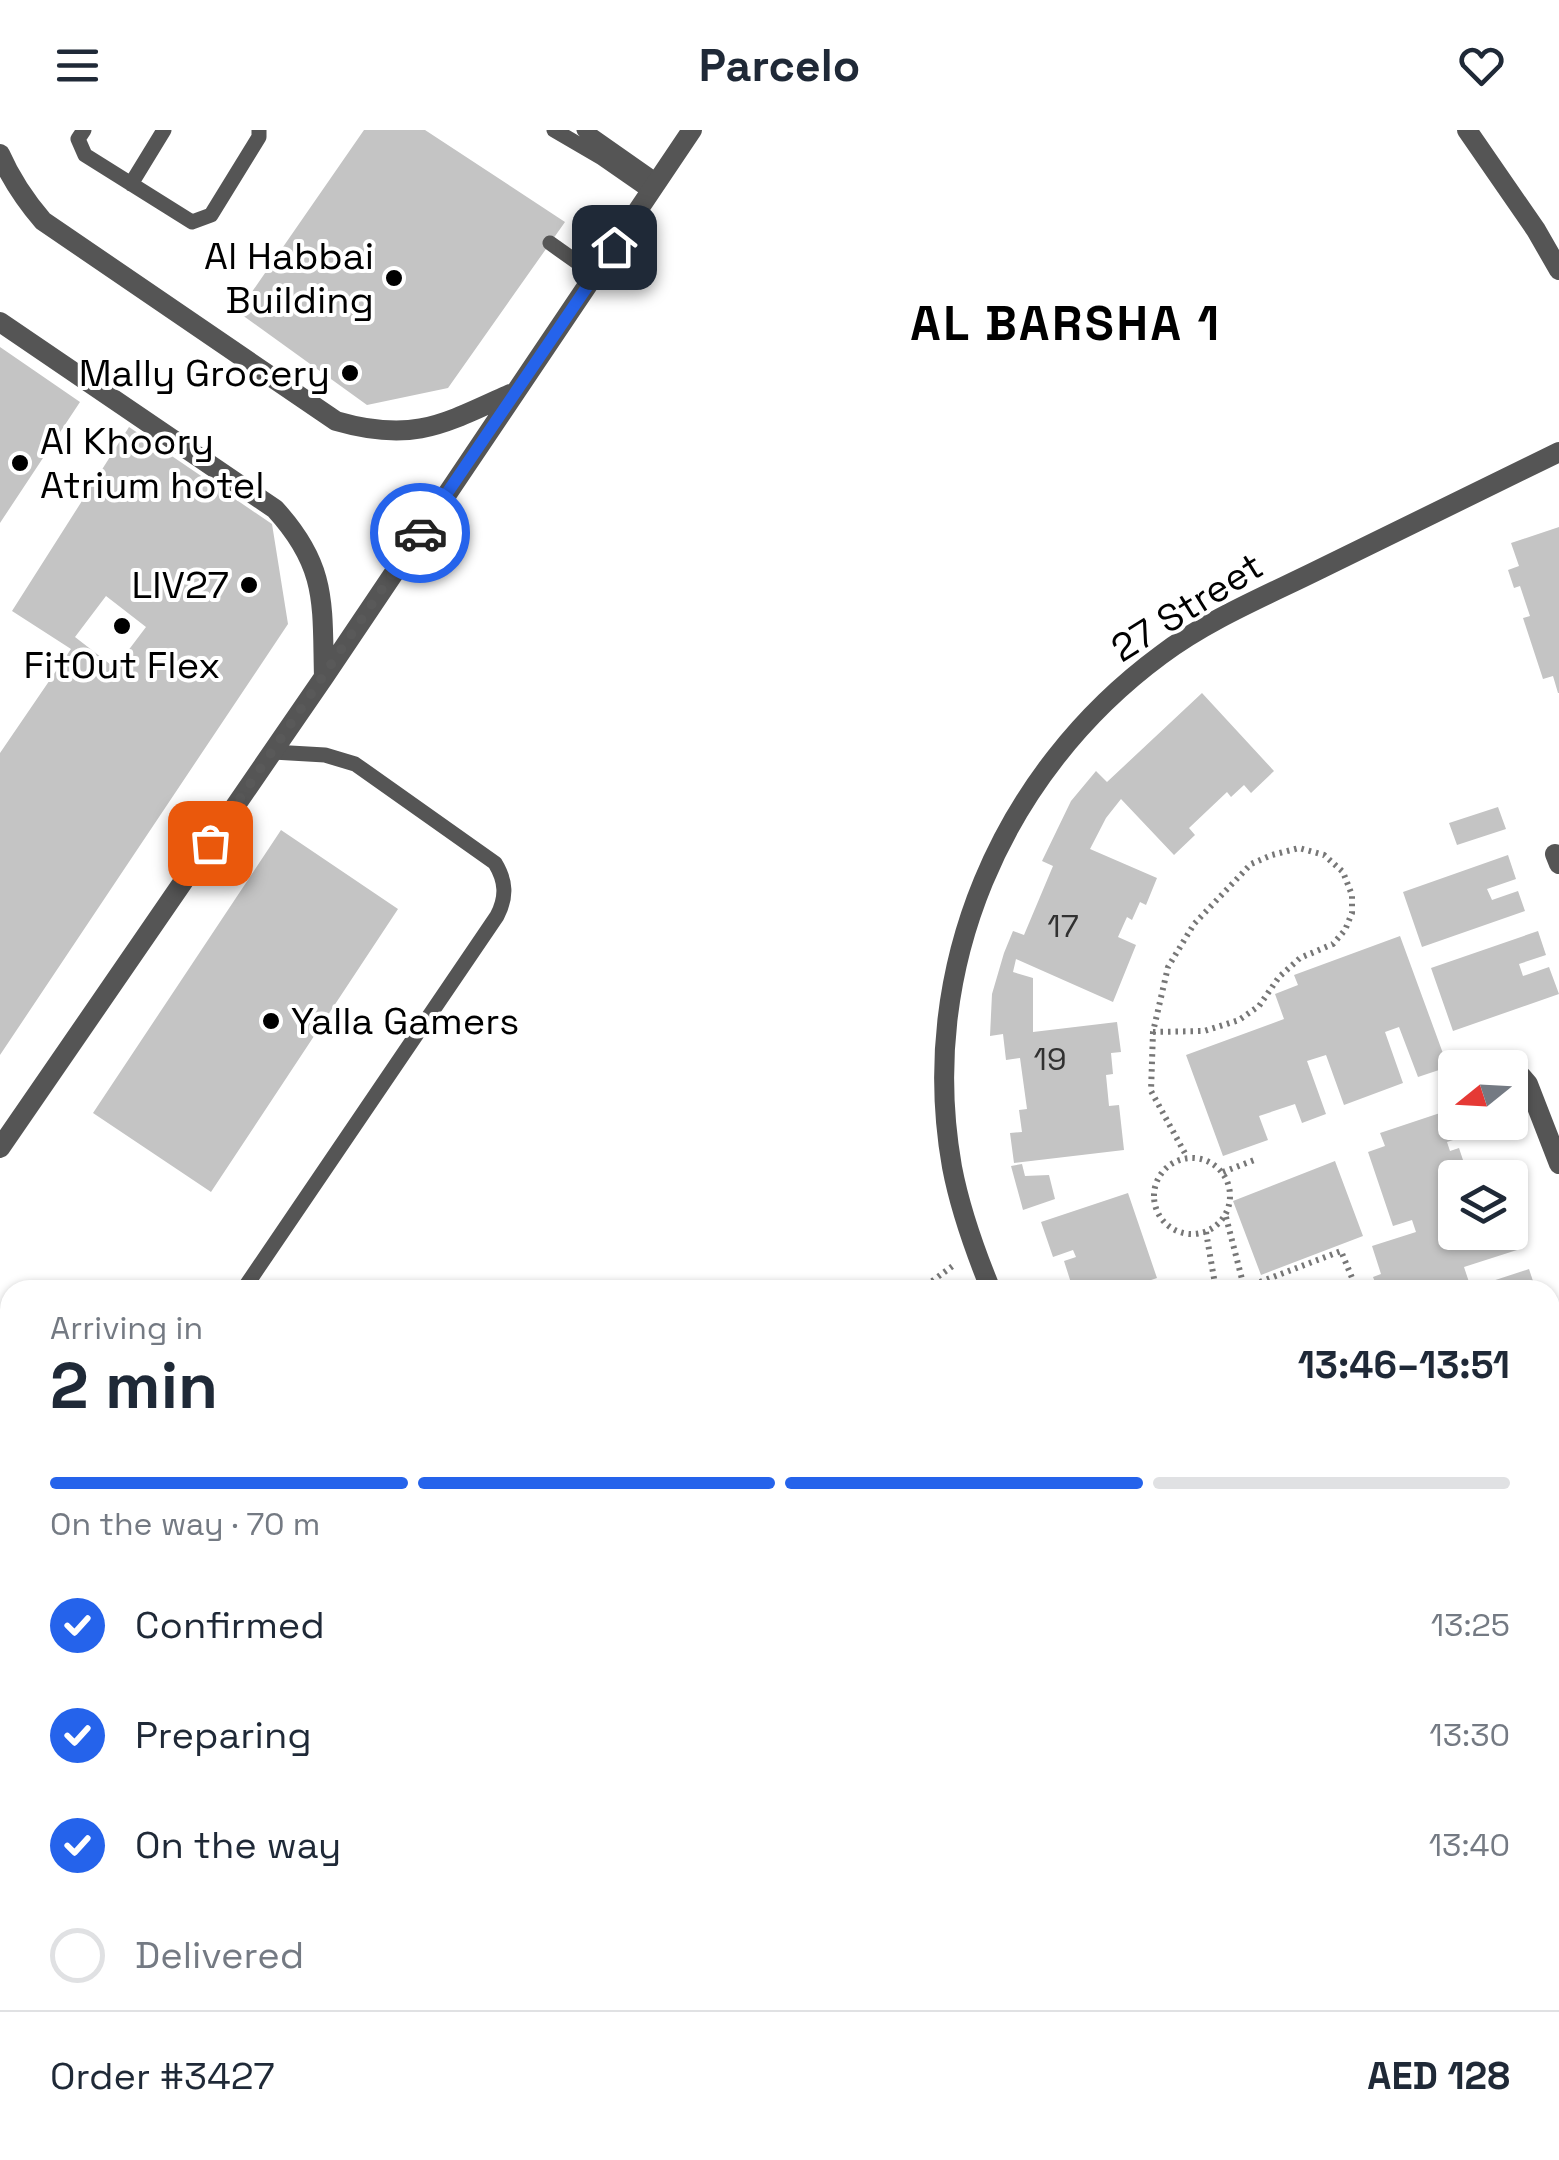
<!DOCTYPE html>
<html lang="en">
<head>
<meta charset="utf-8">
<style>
  :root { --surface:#fff; --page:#f2f2f3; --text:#1f2937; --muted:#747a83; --line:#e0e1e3; --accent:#2563eb }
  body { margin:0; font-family:"Space Grotesk",sans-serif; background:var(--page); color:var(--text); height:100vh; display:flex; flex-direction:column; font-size:38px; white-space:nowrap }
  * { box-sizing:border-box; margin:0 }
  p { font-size:32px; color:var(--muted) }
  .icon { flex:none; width:55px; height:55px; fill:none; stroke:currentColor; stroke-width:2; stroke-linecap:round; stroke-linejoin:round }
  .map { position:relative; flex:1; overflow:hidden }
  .sheet { position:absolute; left:0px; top:1150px; width:1560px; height:880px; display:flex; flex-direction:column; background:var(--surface); border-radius:30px 30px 0 0; box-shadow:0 2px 8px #0004 }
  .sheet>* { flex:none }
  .needle { width:65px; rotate:252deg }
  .tools { position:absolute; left:1438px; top:920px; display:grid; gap:20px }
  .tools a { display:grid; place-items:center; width:90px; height:90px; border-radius:10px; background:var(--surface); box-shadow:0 2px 8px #0004; font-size:50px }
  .pin { position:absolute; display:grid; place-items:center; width:85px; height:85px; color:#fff; margin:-42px; border-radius:20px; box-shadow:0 5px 15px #0006 }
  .courier { position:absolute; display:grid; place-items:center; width:100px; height:100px; margin:-50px; border:8px solid #2563eb; border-radius:50%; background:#fff; color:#222; box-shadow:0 2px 12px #0007 }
  .summary em { font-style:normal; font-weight:700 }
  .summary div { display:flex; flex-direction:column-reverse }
  .summary { display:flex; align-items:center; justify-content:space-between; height:170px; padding:0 50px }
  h1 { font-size:65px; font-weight:700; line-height:75px }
  .bar { display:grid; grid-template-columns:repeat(4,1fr); gap:15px 10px; align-content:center; height:120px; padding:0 50px }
  .bar i { height:12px; border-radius:8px; background:var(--line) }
  .bar .current { background:var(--accent) }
  .bar p { grid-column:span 4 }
  .line { display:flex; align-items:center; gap:25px; padding:0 50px; border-top:2px solid var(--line) }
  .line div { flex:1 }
  ol { padding:0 50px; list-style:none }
  li { display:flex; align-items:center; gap:30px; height:110px }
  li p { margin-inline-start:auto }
  li .icon { padding:10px; border-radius:50%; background:var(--accent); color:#fff; stroke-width:4 }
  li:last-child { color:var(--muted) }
  li i { width:55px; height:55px; border:5px solid var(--line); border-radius:50% }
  header { display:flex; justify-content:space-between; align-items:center; height:130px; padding:0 50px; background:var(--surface); font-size:45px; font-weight:700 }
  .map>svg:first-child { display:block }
  .building { fill:#c4c4c4; fill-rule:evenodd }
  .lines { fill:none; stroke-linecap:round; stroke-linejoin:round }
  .path { stroke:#777; stroke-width:6; stroke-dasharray:2.5 5; stroke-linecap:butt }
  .service { stroke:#555; stroke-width:15 }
  .minor { stroke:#555; stroke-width:20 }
  .tertiary { stroke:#555; stroke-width:20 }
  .done { stroke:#595959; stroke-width:10; stroke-dasharray:0 18 }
  .route { stroke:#2563eb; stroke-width:12 }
  .poi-dot { fill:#000; stroke:#fff; stroke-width:4 }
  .labels { text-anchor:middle; stroke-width:8; stroke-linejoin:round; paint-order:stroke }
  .number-label { font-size:32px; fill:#313131 }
  .poi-label { font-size:38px; fill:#000; stroke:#fff; text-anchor:end }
  .street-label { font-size:38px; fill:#000; stroke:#fff }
  .district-label { font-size:48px; font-weight:bold; letter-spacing:2.5px; fill:#000; stroke:#fff }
</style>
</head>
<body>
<header><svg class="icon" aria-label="menu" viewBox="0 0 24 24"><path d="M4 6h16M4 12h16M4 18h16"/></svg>Parcelo<svg class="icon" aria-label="heart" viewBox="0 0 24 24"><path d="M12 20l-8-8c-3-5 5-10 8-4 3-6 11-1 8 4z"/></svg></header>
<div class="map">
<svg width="1559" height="2030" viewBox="0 0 1559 2030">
  <rect width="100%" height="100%" fill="#fff"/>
  <path class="building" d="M364 0H425L565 92 448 258 367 275 238 182Z
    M0 217 80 272 0 393Z
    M129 297 272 394 288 494 0 925V623L71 519 12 481ZM106 466 146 497 115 538 75 507Z
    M1559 397V563H1558L1553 546 1543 549 1523 488 1530 486 1520 456 1514 458 1508 440 1519 436 1511 413Z
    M1202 563 1274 641 1251 663 1244 655 1231 667 1227 662 1189 698 1195 705 1174 725 1121 669 1106 688 1090 719 1157 748 1146 775 1140 772 1132 790 1127 787 1118 807 1136 815 1113 872 1016 829 1013 842 1033 848V902L1117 892 1121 922 1111 923 1113 944 1106 945 1109 976 1119 975 1124 1020 1014 1033 1010 1003 1022 1002 1019 980 1027 979 1020 928 1006 930 1003 904 990 906 992 864 1004 823 1013 801 1024 805 1053 736 1042 731 1071 671 1096 641 1107 652Z
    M1498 677 1506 699 1457 715 1449 693Z
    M281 700 398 779 211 1062 93 983Z
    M1508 725 1516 749 1487 759 1492 770 1518 761 1525 781 1422 817 1403 762Z
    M1538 801 1546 825 1519 834 1523 846 1549 837 1559 864 1453 901 1431 838Z
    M1400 806 1448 937 1418 947 1399 897 1385 902 1403 953 1344 975 1326 925 1307 931 1326 984 1302 993 1295 974 1259 986 1268 1010 1223 1026 1186 925 1284 889 1275 864 1298 855 1294 845Z
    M1455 978V992H1470L1474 1003 1447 1012 1450 1021 1459 1018 1469 1048H1455V1087L1445 1090 1452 1111 1477 1102H1511L1517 1120 1464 1137 1471 1158 1529 1139 1536 1160H1378L1373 1147 1381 1144 1372 1116 1416 1102 1412 1090 1393 1096 1368 1022 1385 1016 1380 1003Z
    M1335 1031 1363 1106 1261 1145 1233 1071Z
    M1022 1034 1025 1046 1049 1045 1055 1069 1023 1080 1011 1036Z
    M1128 1063 1157 1148 1145 1152 1147 1160H1081L1079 1153 1072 1156 1064 1131 1076 1127 1073 1120 1053 1127 1041 1092Z
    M1189 1150 1192 1160H1162L1161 1159Z
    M1557 1208 1559 1215V1240L1550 1243V1210Z
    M1550 1262 1559 1287V1320L1550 1323Z
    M1559 1344V1455L1550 1459V1347Z
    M1550 1577 1559 1600V1683L1550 1686Z
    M126 2020H433L436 2022 430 2030H133L124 2024Z
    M906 2020H938V2021L909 2030Z
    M954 2020H976L980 2030H928Z
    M983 2020H1035V2021L1007 2030H986Z"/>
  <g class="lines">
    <path class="path" d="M1153 902 1204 901 1239 890 1259 876 1279 847 1300 828 1333 814 1345 800 1352 783V765L1343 742 1324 725 1299 718 1272 725 1251 734 1194 794 1168 837 1153 902 1151 961 1187 1027
      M1154 1066a38 38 0 1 1 76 0a38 38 0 1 1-76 0Z
      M1223 1042 1257 1029
      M1226 1087 1244 1157
      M1206 1102 1216 1160
      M920 1160 954 1135
      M1239 1160 1341 1121 1357 1160
      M0 1860 10 1852"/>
    <path class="service" d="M84 0 78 9 85 25 192 92 211 85 259 7V0
      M554 0 602 28 651 62
      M584 0 658 52
      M131 54 164 0
      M550 113 595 145
      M243 1160 497 786C507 767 506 751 495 733L355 634 325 625 273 622
      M0 1446 10 1448"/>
    <path class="minor" d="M1467 0 1536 100 1559 140
      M1555 724 1559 734
      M1510 941 1522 947 1528 954 1559 1034
      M991 1160C975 1121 960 1079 952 1037 917 840 1001 643 1161 525 1206 491 1263 467 1314 442 1396 402 1477 362 1559 322
      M1550 1511 1559 1508
      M1335 2020 1338 2030
      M0 2027 4 2030"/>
    <path class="tertiary" d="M0 24C11 49 25 70 43 91L336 291C412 313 442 295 510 264
      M0 192 275 379C328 437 322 474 324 547
      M0 1018 324 547 692 0"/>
  </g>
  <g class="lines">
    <path class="done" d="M210 713 420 403"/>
    <path class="route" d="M420 403 614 117"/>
  </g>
  <g class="poi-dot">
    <circle cx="394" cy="148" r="10"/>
    <circle cx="350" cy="243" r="10"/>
    <circle cx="20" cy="333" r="10"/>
    <circle cx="249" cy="455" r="10"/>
    <circle cx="122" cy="496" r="10"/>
    <circle cx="271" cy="891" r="10"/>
  </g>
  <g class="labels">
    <g class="number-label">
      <text x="1063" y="807">17</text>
      <text x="1050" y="940">19</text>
    </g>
    <g class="poi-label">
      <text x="374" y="139">Al Habbai<tspan x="374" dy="44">Building</tspan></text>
      <text x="330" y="256">Mally Grocery</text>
      <text x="40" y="324" text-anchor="start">Al Khoory<tspan x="40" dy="44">Atrium hotel</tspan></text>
      <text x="229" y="468">LIV27</text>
      <text x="122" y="548" text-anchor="middle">FitOut Flex</text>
      <text x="291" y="904" text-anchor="start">Yalla Gamers</text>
    </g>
    <g class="street-label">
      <text transform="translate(1187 477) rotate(-32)" y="13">27 Street</text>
    </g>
    <g class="district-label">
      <text x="1066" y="210">AL BARSHA 1</text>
    </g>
  </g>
</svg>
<div class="tools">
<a><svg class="needle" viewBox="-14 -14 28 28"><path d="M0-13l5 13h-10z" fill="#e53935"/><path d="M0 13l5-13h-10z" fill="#747a83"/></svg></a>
<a><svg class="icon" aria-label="layers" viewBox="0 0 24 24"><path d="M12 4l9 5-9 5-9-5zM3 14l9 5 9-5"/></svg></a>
</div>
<div class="pin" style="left:210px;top:713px;background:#ea580c"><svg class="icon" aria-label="bag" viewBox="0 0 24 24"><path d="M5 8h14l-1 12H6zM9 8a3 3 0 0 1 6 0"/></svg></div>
<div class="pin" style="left:614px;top:117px;background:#1f2937"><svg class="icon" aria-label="home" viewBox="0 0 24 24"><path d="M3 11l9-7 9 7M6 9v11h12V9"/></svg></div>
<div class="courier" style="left:420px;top:403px"><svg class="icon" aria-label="car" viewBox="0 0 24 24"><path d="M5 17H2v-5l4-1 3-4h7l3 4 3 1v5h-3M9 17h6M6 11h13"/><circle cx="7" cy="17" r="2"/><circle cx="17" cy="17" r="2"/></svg></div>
<section class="sheet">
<div class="summary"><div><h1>2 min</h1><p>Arriving in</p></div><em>13:46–13:51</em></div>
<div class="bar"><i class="current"></i><i class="current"></i><i class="current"></i><i></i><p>On the way · 70 m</p></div>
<ol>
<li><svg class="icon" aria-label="check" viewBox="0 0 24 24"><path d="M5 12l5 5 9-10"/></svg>Confirmed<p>13:25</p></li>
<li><svg class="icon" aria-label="check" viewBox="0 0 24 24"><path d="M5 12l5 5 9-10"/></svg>Preparing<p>13:30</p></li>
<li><svg class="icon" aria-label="check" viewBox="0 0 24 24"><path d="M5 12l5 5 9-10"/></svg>On the way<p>13:40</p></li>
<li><i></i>Delivered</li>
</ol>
<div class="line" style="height:130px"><div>Order #3427</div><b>AED 128</b></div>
</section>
</div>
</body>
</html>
